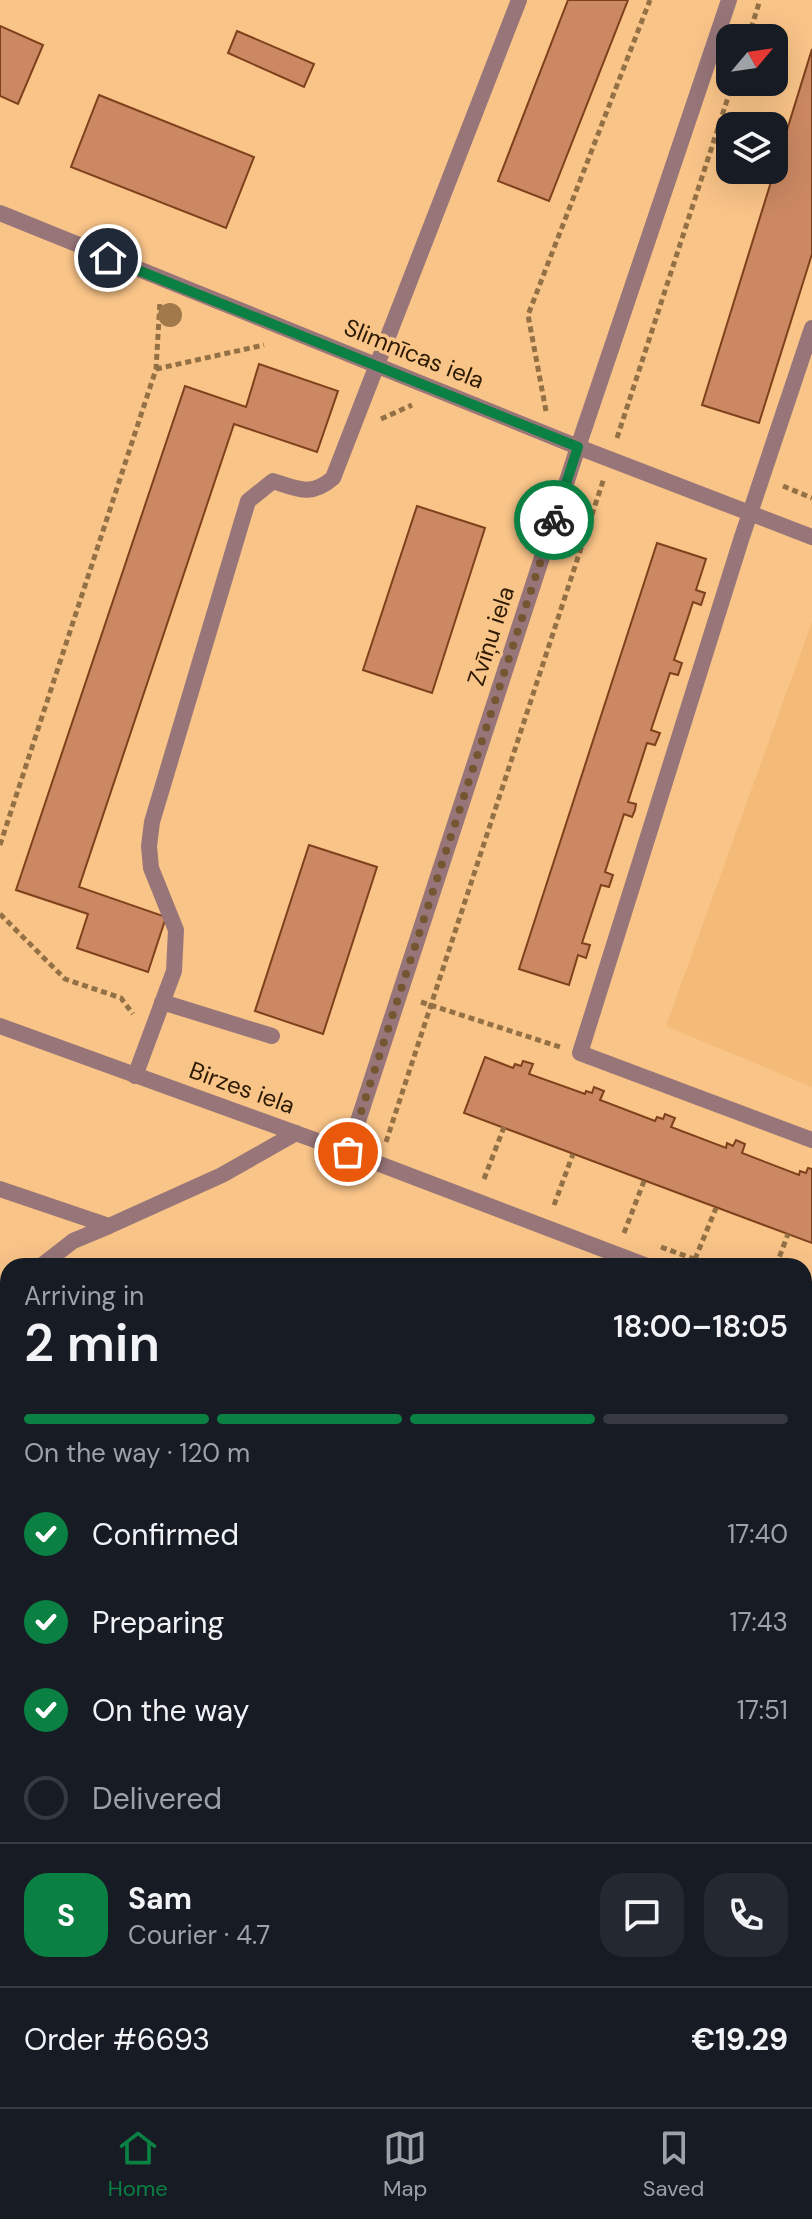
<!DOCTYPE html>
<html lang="en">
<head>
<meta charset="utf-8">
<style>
  :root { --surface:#171b24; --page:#242831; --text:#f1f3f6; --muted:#9ea1a6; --line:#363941; --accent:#0b8043 }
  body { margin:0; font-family:"DM Sans",sans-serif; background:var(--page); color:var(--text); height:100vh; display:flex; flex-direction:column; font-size:30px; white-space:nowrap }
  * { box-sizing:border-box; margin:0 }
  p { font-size:26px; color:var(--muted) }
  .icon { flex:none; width:44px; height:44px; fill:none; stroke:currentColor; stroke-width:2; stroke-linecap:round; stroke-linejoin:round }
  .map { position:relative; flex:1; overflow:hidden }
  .panel { position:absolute; left:0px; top:1258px; width:812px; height:850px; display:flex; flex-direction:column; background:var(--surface); border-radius:24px 24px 0 0; box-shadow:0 8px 32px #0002 }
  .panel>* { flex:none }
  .needle { width:52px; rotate:61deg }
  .tools { position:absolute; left:716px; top:24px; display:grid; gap:16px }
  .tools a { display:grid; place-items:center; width:72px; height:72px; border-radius:16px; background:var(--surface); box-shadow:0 8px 32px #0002; font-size:40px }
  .pin { position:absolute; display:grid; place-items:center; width:68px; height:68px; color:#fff; margin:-34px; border:4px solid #fff; border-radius:50%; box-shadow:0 2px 8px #0007 }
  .courier { position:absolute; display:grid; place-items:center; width:80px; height:80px; margin:-40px; border:6px solid #0b8043; border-radius:50%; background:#fff; color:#222; box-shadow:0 2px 10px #0007 }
  .overview em { font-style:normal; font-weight:600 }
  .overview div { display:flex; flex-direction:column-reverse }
  .overview { display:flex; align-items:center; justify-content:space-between; height:136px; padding:0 24px }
  h1 { font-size:52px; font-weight:600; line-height:60px }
  .bar { display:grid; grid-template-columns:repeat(4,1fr); gap:12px 8px; align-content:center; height:96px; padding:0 24px }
  .bar i { height:10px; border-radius:6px; background:var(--line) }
  .bar .selected { background:var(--accent) }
  .bar p { grid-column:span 4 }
  .line { display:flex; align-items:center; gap:20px; padding:0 24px; border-top:2px solid var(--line) }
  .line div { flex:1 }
  .round { display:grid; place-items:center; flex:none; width:84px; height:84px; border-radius:24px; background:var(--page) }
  ol { padding:0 24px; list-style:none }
  li { display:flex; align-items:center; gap:24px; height:88px }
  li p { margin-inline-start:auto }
  li .icon { padding:8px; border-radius:50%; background:var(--accent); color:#fff; stroke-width:4 }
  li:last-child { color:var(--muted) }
  li i { width:44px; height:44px; border:4px solid var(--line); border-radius:50% }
  .tabs { display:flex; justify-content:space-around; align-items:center; height:112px; border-top:2px solid var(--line); background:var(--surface); font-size:22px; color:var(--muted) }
  .tabs a { display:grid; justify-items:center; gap:4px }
  .tabs .selected { color:var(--accent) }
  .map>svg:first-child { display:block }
  .built { fill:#f4ba77 }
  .water { fill:#4c99e4; stroke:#4373a0; stroke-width:2 }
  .building { fill:#cb8862; stroke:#7e411c; stroke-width:2 }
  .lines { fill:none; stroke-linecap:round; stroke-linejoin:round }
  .path { stroke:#947045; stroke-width:5; stroke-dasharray:6 4; stroke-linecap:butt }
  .service { stroke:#977579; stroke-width:16 }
  .minor { stroke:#977579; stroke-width:16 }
  .tree { fill:#a1794a }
  .done { stroke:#745631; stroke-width:8; stroke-dasharray:0 14.4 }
  .route { stroke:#0b8043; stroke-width:10 }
  .labels { text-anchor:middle; stroke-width:7; stroke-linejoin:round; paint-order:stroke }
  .street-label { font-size:24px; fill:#2d1a02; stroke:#f9c488 }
</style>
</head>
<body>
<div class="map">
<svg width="812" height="2107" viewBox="0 0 812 2107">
  <rect width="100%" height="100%" fill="#f9c488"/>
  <path class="built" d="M812 622V1087L666 1026Z"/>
  <path class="water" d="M812 1666V2107H0V1776L8 1771V2100H804V1667Z"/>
  <path class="building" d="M568 0H628L549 201 498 181Z
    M0 26 43 45 18 104 0 96Z
    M237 31 314 64 304 87 228 53Z
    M812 49V254L759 423 702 405Z
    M99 95 254 157 226 228 71 167Z
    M259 364 338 391 317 452 234 424 79 887 166 917 148 972 77 948 88 914 16 890 185 386 246 407Z
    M417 506 485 528 432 693 363 670Z
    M657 543 706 559 696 590 705 593 701 605 693 602 674 660 682 663 678 675 670 673 651 730 660 733 655 745 647 743 628 802 636 804 635 810 632 817 624 814 605 872 613 875 609 887 601 885 582 943 590 945 586 958 578 955 569 985 519 969Z
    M309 845 377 867 323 1034 255 1011Z
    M485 1057 513 1068 515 1064 521 1066 523 1061 533 1064 529 1074 585 1094 586 1091 592 1093 594 1087 604 1091 600 1100 655 1121 657 1117 663 1119 665 1114 675 1118 671 1127 726 1148 727 1143 733 1146 736 1140 745 1144 742 1153 799 1175 800 1171 806 1173 808 1168 812 1169V1243L464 1113Z
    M804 1500H812V1539H804Z"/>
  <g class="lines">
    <path class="path" d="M748 38 760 0
      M156 369 264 345
      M546 411 528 315 650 0
      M381 419 412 405
      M617 438 733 82
      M783 486 812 498
      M0 845 156 369 160 301
      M0 914 65 979 121 998 133 1014
      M421 1002 560 1047
      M386 1142 604 478
      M484 1179 504 1127
      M554 1205 573 1154
      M624 1233 644 1181
      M661 1247 713 1266
      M695 1259 716 1208
      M776 1266 788 1234"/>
    <path class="service" d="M812 328 741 540 580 1053 812 1140
      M162 1002 272 1036
      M135 1076 174 971 176 930 151 868 149 846 152 822 248 501 273 481C298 489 311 497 333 478L519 0
      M0 1189 109 1226 222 1175 296 1133
      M41 1266 73 1241 109 1226
      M0 1323 8 1309"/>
    <path class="minor" d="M0 213 578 447 812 537
      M0 1026 348 1152 647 1266
      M348 1152 578 447 729 0
      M804 1326 812 1329"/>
  </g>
  <circle class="tree" cx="170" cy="315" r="12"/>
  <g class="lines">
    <path class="done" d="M348 1152 554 520"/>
    <path class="route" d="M108 258 578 447 554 520"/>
  </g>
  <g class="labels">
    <g class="street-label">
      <text transform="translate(414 354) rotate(22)" y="8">Slimnīcas iela</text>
      <text transform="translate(491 636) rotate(-72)" y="8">Zvīņu iela</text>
      <text transform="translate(242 1088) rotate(20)" y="8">Birzes iela</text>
    </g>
  </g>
</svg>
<div class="tools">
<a><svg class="needle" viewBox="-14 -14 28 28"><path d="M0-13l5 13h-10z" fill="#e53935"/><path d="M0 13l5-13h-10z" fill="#9ea1a6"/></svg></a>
<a><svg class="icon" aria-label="layers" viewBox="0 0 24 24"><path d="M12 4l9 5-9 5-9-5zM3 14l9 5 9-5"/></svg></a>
</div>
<div class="pin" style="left:348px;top:1152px;background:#ea580c"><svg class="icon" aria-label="bag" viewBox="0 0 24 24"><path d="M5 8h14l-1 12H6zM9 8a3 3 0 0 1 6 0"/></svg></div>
<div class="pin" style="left:108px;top:258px;background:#1f2937"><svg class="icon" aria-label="home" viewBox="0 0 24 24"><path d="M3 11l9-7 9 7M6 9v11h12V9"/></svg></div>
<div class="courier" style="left:554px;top:520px"><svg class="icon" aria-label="bike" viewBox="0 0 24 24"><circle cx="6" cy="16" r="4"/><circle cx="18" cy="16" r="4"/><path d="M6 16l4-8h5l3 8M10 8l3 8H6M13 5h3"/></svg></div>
<section class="panel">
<div class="overview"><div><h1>2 min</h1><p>Arriving in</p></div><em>18:00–18:05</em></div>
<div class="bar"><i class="selected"></i><i class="selected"></i><i class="selected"></i><i></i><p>On the way · 120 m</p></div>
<ol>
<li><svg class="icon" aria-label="check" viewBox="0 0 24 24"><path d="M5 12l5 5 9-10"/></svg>Confirmed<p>17:40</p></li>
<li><svg class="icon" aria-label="check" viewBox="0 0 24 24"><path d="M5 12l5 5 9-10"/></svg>Preparing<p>17:43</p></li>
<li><svg class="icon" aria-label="check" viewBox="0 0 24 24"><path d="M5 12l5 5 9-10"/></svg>On the way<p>17:51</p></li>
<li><i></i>Delivered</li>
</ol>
<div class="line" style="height:144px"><b class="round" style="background:var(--accent);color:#fff">S</b><div><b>Sam</b><p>Courier · 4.7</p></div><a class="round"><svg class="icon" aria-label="chat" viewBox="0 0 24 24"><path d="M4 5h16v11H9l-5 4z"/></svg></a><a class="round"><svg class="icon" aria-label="phone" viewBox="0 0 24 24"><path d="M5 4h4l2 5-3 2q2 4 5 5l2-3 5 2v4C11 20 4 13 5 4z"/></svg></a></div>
<div class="line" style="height:104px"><div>Order #6693</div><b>€19.29</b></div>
</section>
</div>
<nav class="tabs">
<a class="selected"><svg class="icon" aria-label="home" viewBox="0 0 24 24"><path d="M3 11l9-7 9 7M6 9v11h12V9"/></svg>Home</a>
<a><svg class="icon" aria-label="map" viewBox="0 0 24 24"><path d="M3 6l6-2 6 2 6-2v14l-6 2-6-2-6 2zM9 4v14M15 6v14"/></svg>Map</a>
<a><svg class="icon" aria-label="saved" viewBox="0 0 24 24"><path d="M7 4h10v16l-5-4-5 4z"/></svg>Saved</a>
</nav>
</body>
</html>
